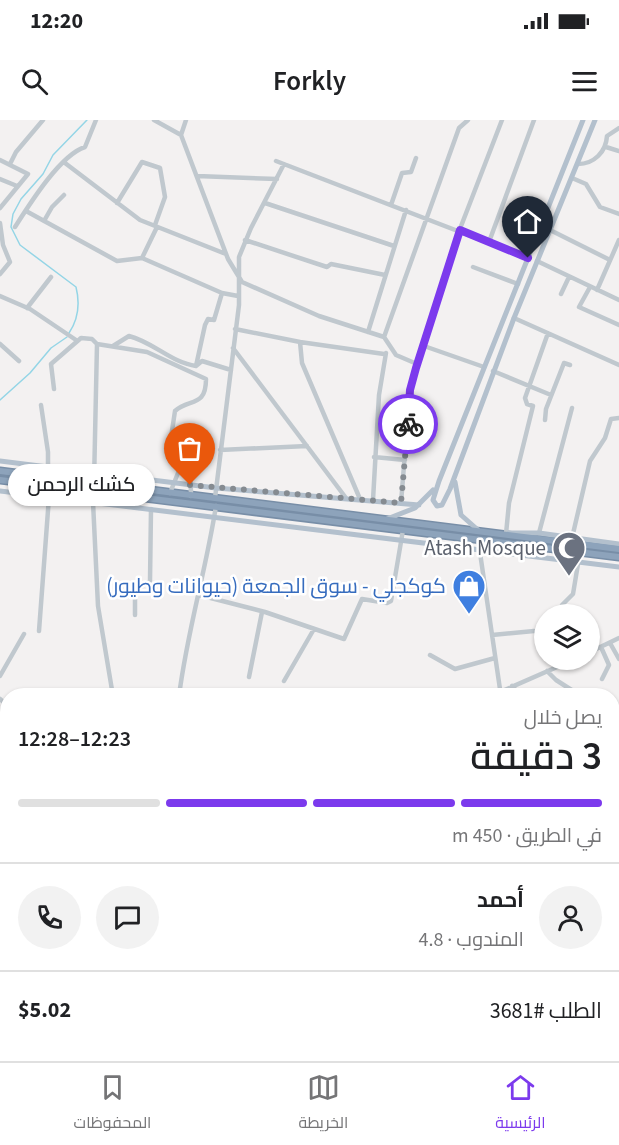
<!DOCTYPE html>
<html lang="ar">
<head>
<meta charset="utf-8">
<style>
  :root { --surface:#fff; --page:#f2f2f2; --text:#202124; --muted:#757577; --line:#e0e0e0; --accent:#7c3aed }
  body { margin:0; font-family:"Source Sans 3",Cairo,sans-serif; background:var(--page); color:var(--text); direction:rtl; height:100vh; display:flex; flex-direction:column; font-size:22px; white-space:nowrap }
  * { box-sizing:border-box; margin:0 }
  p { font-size:20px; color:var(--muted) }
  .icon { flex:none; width:33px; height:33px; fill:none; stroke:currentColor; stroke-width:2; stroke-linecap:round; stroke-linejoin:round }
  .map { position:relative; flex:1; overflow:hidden; direction:ltr }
  .drawer { position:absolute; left:0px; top:568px; width:620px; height:374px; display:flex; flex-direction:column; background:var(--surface); border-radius:24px 24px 0 0; box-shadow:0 2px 4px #0004; direction:rtl }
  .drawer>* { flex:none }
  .buttons { position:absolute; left:534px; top:484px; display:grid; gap:12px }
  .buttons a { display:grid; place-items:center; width:66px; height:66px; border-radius:50%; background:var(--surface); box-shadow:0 2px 4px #0004; font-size:30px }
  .pin { position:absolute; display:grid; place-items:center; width:51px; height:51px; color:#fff; margin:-62px -26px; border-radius:50% 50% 50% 0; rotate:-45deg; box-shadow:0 0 6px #0007 }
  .pin .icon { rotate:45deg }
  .courier { position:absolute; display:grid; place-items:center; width:60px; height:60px; margin:-30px; border:4px solid #7c3aed; border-radius:50%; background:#fff; color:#222; box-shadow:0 2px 8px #0007 }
  .bubble { position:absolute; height:42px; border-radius:21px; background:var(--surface); box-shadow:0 2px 4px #0004; font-size:20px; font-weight:600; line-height:42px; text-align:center; direction:rtl }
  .headline em { font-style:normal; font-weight:600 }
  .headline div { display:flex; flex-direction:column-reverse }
  .headline { display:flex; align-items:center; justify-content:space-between; height:102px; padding:0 18px }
  h1 { font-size:39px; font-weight:600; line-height:45px }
  .bar { display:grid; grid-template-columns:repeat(4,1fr); gap:9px 6px; align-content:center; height:72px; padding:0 18px }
  .bar i { height:8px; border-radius:4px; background:var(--line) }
  .bar .active { background:var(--accent) }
  .bar p { grid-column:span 4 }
  .line { display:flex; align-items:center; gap:15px; padding:0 18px; border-top:2px solid var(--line) }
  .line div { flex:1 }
  .round { display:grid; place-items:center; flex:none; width:63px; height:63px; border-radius:32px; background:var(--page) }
  .status { display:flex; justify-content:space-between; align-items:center; height:42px; padding:0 30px; background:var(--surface); direction:ltr }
  .status svg { height:16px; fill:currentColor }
  header { display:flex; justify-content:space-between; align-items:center; height:78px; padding:0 18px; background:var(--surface); font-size:27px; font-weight:600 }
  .tab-bar { display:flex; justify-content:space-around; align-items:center; height:84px; border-top:2px solid var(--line); background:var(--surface); font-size:16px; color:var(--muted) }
  .tab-bar a { display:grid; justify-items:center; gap:3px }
  .tab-bar .active { color:var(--accent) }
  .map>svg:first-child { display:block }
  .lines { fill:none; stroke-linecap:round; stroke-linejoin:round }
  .stream { stroke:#94d5e6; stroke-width:1.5 }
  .highway-casing { stroke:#788ea7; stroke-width:9 }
  .minor { stroke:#c0c8ce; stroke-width:4.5 }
  .major { stroke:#b3c0cd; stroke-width:5 }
  .highway { stroke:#8da3bb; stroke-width:6 }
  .done { stroke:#858b91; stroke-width:6; stroke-dasharray:0 10.8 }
  .route { stroke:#7c3aed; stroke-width:8 }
  .labels { text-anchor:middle; stroke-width:5; stroke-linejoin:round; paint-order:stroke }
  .worship-label { font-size:21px; fill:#5b616d; stroke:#fff; text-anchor:end }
  .shop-label { font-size:21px; fill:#366cbe; stroke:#fff; text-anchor:end }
</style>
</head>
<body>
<div class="status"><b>12:20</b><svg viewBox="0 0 49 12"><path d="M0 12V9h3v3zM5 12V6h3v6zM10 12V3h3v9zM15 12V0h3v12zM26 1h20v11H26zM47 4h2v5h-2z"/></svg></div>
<header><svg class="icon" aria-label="menu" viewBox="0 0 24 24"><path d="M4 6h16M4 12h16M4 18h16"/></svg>Forkly<svg class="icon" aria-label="search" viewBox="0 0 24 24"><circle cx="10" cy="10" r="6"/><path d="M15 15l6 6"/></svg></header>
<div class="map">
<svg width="619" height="941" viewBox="0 0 619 941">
  <rect width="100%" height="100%" fill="#f3f1f1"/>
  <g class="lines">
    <path class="stream" d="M69 213C79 198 80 183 76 167L20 125 11 107 13 94 21 79 43 54 53 35 87 0
      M0 280 30 253 51 228 67 217"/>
    <g class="highway-casing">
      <path id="highway" d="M0 351 619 429
        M0 360 619 437"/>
    </g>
    <path class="minor" d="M154 0 181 15 228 139 242 162 319 196 384 217
      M181 15 186 0
      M606 27 619 31
      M0 40 28 54 0 88
      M276 41 528 138
      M65 43 140 100 226 134
      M10 44 16 32 43 0
      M578 44C594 44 606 32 607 16L619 8
      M197 56 277 59
      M572 58 586 64 600 87 619 94
      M0 59 17 66
      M117 83 142 42 160 48 165 77 155 105
      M265 83 394 126
      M391 85 402 53 411 52 416 38
      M26 91 117 141 142 138
      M44 101 52 87 64 75
      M0 103 3 125 10 142 0 154
      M15 107C29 85 60 35 85 27L96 0
      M157 107 142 138 222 173
      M550 110 610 140
      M245 120 327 147 331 144 385 155
      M489 122 534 0
      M537 141 619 180
      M473 147 518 164
      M590 167 579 187 619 205
      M597 170 619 120
      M561 174 569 157
      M0 176 30 189 76 220
      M27 188 51 157
      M514 198 619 245
      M235 209 300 222
      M368 212 406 90
      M0 224 19 241
      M113 226 129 216C153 222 172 243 196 246L202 241 231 250
      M424 226 484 247
      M233 228 346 378
      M417 244 396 235 384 217 459 8 468 0
      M196 246 205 205 208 199 214 200 222 173 238 176
      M493 251 551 275
      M54 269 51 244 81 218 92 219 97 224 147 232 206 259C206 288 189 278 175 291L170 324 180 348 170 373
      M41 285 48 332V358
      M545 300 546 289 564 243 570 245
      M220 330 307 326
      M190 334 191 376
      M374 337 405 340
      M94 363 97 224
      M215 378 239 185V137L251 108 284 44
      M360 379 302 243 300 222 384 234
      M373 380 379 275 386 233
      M93 382 98 486 113 576
      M401 383 410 270 416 248 458 114 502 0
      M539 413 572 288
      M506 414 509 383 533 286 527 284 525 278 548 213
      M572 418 590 341 605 318 611 299 619 298
      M478 419 501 576
      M199 475 265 492 344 519 362 479 387 483 391 481 403 410
      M135 495V471L150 461 151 389
      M561 495 562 485 573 474 580 432
      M39 511 49 377
      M492 515 534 511
      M610 523 619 539
      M601 527 609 545 602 559
      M590 532 619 518
      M430 535 455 549 495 538
      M547 551 556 560 581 576
      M0 556 24 514
      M249 557 262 492
      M284 561 314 509
      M512 566 521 576
      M179 576C187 512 206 450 216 386
      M491 576 573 540
      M0 579 8 586
      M612 596 619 600
      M612 644 619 649
      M0 744H8
      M0 823 8 827
      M612 896 616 911
      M0 904 8 880
      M612 914 619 908
      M236 934 237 941
      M252 934 257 941
      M356 934 364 941
      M468 934 471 941
      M536 934 544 941
      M62 941 65 934
      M101 941 104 934
      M149 941 153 934
      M201 941 206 934
      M341 941 347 934
      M586 941 591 934"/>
    <path class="major" d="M583 0 439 361 433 380 437 386 442 385 450 369 514 198 595 0
      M0 341 216 368 419 385
      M455 362 461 395 478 410
      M0 371 619 447
      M387 399 415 388 433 370
      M509 413H539L619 424"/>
    <use href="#highway" class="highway"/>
  </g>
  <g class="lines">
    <path class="done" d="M190 365 401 383 408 304"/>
    <path class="route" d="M408 304 410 270 416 248 460 110 528 138"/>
  </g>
  <defs>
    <g id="mosque-pin" transform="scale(1.725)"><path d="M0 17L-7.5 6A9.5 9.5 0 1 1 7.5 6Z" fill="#6b7280" stroke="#fff"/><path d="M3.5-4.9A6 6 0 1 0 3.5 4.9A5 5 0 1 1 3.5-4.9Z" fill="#fff"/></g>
    <g id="shop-pin" transform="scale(1.725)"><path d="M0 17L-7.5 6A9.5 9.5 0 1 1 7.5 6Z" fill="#3f7fe0" stroke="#fff"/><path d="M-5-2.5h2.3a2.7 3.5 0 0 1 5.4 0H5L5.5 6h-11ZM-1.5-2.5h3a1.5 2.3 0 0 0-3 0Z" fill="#fff"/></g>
  </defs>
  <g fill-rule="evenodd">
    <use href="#mosque-pin" x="569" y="428"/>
    <use href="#shop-pin" x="469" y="466"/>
  </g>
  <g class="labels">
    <g class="worship-label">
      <text x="546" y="435">Atash Mosque</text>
    </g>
    <g class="shop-label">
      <text x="446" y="473">كوكجلي - سوق الجمعة (حيوانات وطيور)</text>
    </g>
  </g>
</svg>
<div class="buttons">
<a><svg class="icon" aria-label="layers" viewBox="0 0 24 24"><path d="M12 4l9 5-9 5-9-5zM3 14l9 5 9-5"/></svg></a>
</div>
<div class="pin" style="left:190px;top:365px;background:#ea580c"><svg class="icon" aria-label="bag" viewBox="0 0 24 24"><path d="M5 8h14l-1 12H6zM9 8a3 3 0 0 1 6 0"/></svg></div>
<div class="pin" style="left:528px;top:138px;background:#1f2937"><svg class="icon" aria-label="home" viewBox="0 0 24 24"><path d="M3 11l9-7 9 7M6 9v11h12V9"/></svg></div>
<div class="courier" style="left:408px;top:304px"><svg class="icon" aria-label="bike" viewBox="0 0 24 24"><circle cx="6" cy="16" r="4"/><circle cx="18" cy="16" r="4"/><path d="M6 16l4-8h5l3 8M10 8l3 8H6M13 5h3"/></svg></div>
<div class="bubble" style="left:8px;top:344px;width:147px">كشك الرحمن</div>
<section class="drawer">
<div class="headline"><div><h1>3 دقيقة</h1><p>يصل خلال</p></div><em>12:23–12:28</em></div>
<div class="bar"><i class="active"></i><i class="active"></i><i class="active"></i><i></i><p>في الطريق · 450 m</p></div>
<div class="line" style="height:108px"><a class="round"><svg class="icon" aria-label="person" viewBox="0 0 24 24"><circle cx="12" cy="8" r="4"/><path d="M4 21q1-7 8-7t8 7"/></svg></a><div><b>أحمد</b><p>المندوب · 4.8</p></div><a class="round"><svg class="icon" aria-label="chat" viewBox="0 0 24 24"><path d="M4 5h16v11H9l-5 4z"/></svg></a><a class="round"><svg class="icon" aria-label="phone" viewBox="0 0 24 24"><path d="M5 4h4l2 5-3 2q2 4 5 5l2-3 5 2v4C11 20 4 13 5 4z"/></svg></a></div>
<div class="line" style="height:78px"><div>الطلب #3681</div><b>$5.02</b></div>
</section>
</div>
<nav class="tab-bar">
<a class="active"><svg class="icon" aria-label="home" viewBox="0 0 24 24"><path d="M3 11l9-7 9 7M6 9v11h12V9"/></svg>الرئيسية</a>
<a><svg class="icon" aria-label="map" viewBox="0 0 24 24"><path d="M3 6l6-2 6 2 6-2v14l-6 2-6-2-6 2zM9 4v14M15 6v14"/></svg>الخريطة</a>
<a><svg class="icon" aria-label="saved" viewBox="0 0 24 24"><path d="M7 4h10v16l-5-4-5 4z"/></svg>المحفوظات</a>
</nav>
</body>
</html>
